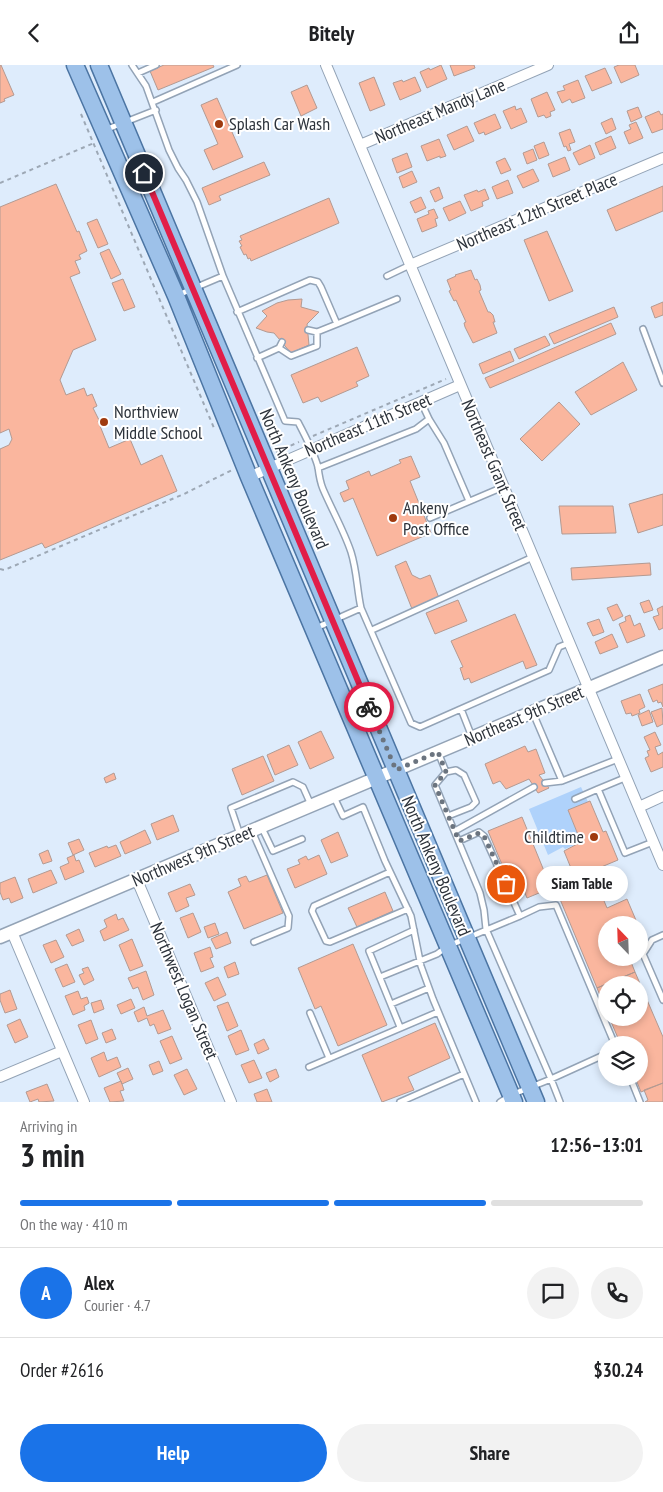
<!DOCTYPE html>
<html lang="en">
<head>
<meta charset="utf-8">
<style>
  :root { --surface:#fff; --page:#f2f2f2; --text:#202124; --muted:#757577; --line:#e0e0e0; --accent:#1a73e8 }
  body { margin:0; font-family:"PT Sans Narrow",sans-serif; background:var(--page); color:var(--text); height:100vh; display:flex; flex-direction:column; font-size:19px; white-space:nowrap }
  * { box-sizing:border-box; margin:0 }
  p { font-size:16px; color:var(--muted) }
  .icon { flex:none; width:28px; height:28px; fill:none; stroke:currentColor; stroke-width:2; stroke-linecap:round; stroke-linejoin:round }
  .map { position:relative; height:1037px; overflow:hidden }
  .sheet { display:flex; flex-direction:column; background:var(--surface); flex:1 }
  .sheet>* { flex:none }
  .needle { width:32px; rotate:337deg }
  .tools { position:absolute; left:598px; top:851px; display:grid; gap:10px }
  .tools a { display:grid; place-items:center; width:50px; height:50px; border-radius:50%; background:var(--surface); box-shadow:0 2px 8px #0003; font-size:25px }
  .pin { position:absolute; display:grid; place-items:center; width:42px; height:42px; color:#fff; margin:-21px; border:2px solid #fff; border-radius:50%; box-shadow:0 1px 5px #0007 }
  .courier { position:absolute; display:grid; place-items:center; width:50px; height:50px; margin:-25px; border:4px solid #e11d48; border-radius:50%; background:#fff; color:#222; box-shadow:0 1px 6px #0007 }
  .bubble { position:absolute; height:35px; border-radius:18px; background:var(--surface); box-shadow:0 2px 8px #0003; font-size:16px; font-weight:700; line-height:35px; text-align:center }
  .headline em { font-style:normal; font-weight:700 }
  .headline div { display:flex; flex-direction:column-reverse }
  .headline { display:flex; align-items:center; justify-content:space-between; height:85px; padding:0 20px }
  h1 { font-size:32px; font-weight:700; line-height:38px }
  .bar { display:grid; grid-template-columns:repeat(4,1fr); gap:8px 5px; align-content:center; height:60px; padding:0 20px }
  .bar i { height:6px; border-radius:4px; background:var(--line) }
  .bar .current { background:var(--accent) }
  .bar p { grid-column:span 4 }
  .line { display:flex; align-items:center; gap:12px; padding:0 20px; border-top:1px solid var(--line) }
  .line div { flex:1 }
  .round { display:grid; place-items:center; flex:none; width:52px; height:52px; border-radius:26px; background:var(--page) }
  .action { display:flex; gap:10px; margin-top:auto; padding:10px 20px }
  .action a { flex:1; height:58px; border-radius:30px; background:var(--accent); color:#fff; font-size:20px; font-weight:700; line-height:58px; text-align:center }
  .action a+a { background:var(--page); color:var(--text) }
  header { display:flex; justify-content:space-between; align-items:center; height:65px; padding:0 20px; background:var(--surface); font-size:22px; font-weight:700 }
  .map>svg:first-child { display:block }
  .green { fill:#afd2fb }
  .building { fill:#fab69e; stroke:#b39a92 }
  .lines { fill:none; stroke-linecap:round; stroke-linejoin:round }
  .service-casing { stroke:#93a3b6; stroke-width:8 }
  .minor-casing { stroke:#93a3b6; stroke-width:12 }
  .tertiary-casing { stroke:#93a3b6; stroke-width:15 }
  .primary-casing { stroke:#4c75a3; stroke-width:19 }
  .path { stroke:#9da8b5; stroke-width:2; stroke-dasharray:4 4; stroke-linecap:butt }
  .service { stroke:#fff; stroke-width:5 }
  .minor { stroke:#fff; stroke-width:10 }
  .tertiary { stroke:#fff; stroke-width:12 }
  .primary { stroke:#9dc1e9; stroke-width:16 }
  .done { stroke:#6b747f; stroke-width:5; stroke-dasharray:0 9 }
  .route { stroke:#e11d48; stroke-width:6 }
  .poi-dot { fill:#9f3a0e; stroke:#fff; stroke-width:2 }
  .labels { text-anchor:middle; stroke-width:4; stroke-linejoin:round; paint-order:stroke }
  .street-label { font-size:18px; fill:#2d333b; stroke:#fff }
  .poi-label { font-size:18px; fill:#2d333b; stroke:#fff; text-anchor:start }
</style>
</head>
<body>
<header><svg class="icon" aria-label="back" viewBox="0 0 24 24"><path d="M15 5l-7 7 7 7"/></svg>Bitely<svg class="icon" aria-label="share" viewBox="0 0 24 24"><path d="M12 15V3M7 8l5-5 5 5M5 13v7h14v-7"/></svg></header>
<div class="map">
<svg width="663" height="1037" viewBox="0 0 663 1037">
  <rect width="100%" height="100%" fill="#deecfc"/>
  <path class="green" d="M581 722 588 737 568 745 581 777 565 784 563 782 548 790 529 744Z"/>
  <path class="building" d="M0 0H1L14 30 4 34 5 36 0 38Z
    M164 0H213L214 2 158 25 150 6Z
    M441 0 447 14 427 23 420 7 429 3 430 5Z
    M450 0H474L475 3 454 11Z
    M619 0H635L639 10 621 18 614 2Z
    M605 3 612 18 592 26 585 11Z
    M374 12 385 40 370 46 359 18Z
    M415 12 421 26 400 35 393 18 402 15 403 17Z
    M578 15 585 33 572 38 570 34 562 38 557 27 565 25 563 21Z
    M307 20 317 43 301 51 291 27Z
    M547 27 555 45 550 47 551 51 546 53 544 50 538 52 531 34Z
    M217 33 243 92 213 105 204 85 218 79 201 40Z
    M515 41 516 45 521 43 527 57 511 64 503 46Z
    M638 42 642 52 631 57 627 46Z
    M659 46 661 50 663 49V64L652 68 645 52Z
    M495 49 501 63 485 70 484 67 479 69 474 58Z
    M612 53 616 64 606 69 601 58Z
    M636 57 643 73 629 79 624 67 631 64 629 60Z
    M467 61 474 76 454 85 447 70Z
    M570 64 575 77 569 79 571 85 568 86 566 81 564 82 559 68Z
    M611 71 616 83 600 90 595 78Z
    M439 74 446 91 440 93V91L427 96 421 81Z
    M544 77 549 90 539 94 534 81Z
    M590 80 595 93 579 100 573 88Z
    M533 84 537 95 527 99 523 88Z
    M407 88 412 102 397 108 392 94Z
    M565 92 570 105 553 112 548 99Z
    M505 93 511 105 501 109 496 97Z
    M264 97 270 110 219 131 221 135 209 140 202 123Z
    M533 104 539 116 523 123 517 111Z
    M412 106 417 117 403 123 399 112Z
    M508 115 513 128 497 134 492 122Z
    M56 119 77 167 79 166 87 186 79 190 81 194 75 196 80 208 70 212 96 275 73 285 60 315 66 330 84 323 87 331 92 329 97 341 93 343 99 355 98 356 109 383 130 374 141 400 162 390 177 426 45 483 42 478 0 495V384L9 380 12 374 9 364 0 368V142Z
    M663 121V146L616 166 607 145Z
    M439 122 443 133 435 137 430 126Z
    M485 124 489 134 482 137 483 141 471 146 464 130 477 125 478 127Z
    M421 132 426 143 415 148 410 137Z
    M329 133 339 158 251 196 250 193 248 194 246 189 244 190 240 182 242 181 239 176 242 175 240 171Z
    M460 136 466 148 449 156 443 143Z
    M434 144 438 153 435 154 437 161 422 167 417 154 429 149 428 146Z
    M97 154 108 179 98 183 87 158Z
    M547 166 573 226 549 236 524 175Z
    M109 184 121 209 111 214 100 188Z
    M471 205 475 215 477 214 480 220 481 225 479 226 488 247H490L493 250 495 257H493L497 268 473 278 465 262 464 258 466 257 456 235 454 236 449 226 451 225 447 215 456 211 455 210Z
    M123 214 135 242 124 246 112 218Z
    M302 234 301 242 319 247 307 259 309 280 291 288 274 268 267 267 256 263 267 251 262 246 277 238 288 235Z
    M663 237V250L655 253 651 242Z
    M614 242 618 252 554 279 549 269Z
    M611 258 616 269 490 323 485 313Z
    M545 271 550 280 519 294 514 284Z
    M357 282 369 311 356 317 358 321 321 337 318 332 303 338 291 310Z
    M510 286 514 296 483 309 479 299Z
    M623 297 637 325 591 350 575 327Z
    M559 337 580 359 542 396 520 374Z
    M411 391 420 412 410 416 431 468 377 491 353 433 344 437 340 428 349 424 346 416 369 406 371 411 401 398 399 395Z
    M663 429V460L638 468 629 439Z
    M559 441H613L616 468 562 469Z
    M406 496 412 510 420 514 430 510 439 533 412 544 395 501Z
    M650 498 651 510 572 515 571 503Z
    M458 535 467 556 435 569 426 548Z
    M649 535 653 545 644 548 640 538Z
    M617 539 623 551 613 556 607 543Z
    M663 541V563L659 565 653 552 659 550 657 544Z
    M515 549 537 600 526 604 523 596 471 618 469 613 464 615 460 603 463 602 451 576Z
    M630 550 634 561 640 558 645 571 627 578 619 559 626 556 625 552Z
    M599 554 604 567 593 571 587 558Z
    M612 569 618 582 600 589 595 577Z
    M663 619V642L661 637 658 638 657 635 653 637 648 625Z
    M640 629 645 642 639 645 640 648 632 651 631 648 626 649 621 636Z
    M662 643 663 659 657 662 651 647Z
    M649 645 653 657 642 661 638 650Z
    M321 666 334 693 310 704 298 677Z
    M655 667 661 680 655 682 658 690 663 687V702L651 707 645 693 649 691 647 686 650 685 644 672Z
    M289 680 298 700 275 710 267 690Z
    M525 681 528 687 536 684 545 708 539 710 549 723 538 728 529 714 506 724 500 716 493 719 485 699Z
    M263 691 274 716 242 730 232 704Z
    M114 708 116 714 106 718 104 713Z
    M590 736 603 767 606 766 618 795 575 813 564 786 581 777 568 745Z
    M173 750 179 766 157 775 151 759Z
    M522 752 551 823 527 833 515 804 506 809 488 766Z
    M145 765 151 778 125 789 120 777Z
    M338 767 348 791 331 798 321 775Z
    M79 774 84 785 73 790 68 778Z
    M116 780 121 791 95 802 89 788 107 781 108 783Z
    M48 785 52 796 43 799 39 789Z
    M74 790 76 796 79 795 84 807 65 815 60 802 69 798 67 793Z
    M319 790 327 809 295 823 287 804 300 799 298 795 306 791 308 795Z
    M51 805 57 818 33 828 28 814Z
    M267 810 283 848 244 864 228 827 241 821 238 814 246 811 249 817Z
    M15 812 23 833 11 838 9 833 3 835 0 827V818Z
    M594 812 607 843 627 834 638 860H606V892H629L635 907 597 923 557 827Z
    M190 819 195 830 186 833 189 841 176 847 168 828Z
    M385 827 393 846 357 862 348 843Z
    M193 848 201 867 188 873 180 853Z
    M116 849 118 855 123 853 129 865 104 876 100 866 107 862 104 855Z
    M215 858 219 869 208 873 204 862Z
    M79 864 84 876 72 881 66 870Z
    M227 867 231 878 216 884 211 874Z
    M132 874 143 901 130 906 119 880Z
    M56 875 64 892 51 898 43 880Z
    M353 879 387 960 338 981 321 941 315 944 298 903Z
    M210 882 213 892 210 893 214 902 201 907 194 888Z
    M235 897 239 909 228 913 224 902Z
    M67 899 75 917 63 922 55 904Z
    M88 902 94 915 84 920 79 910 84 908 82 904Z
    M146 906 154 930 143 935 138 922 133 924 128 913Z
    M635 907 663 972V1018L641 1027 635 1012H639V980H621L609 952H639V920H606V945L597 923Z
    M218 912 226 930 214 936 205 918Z
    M10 925 17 944 5 948 0 935V929Z
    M78 926 81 934 87 932 89 938 84 941 85 945 73 950 65 931Z
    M131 934 135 943 121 949 117 940Z
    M101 935 104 944 94 948 91 938Z
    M228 937 238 961 227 966 217 941Z
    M144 942 147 951 163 945 171 964 158 969 154 959 150 961 147 953 138 957 134 947Z
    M20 954 28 972 15 978 7 960Z
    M91 955 98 974 86 979 78 960Z
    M435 958 450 993 408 1012 414 1025 382 1037 362 990Z
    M112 964 116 974 106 978 102 968Z
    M241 965 249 985 236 990 228 971Z
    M172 971 182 994 170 999 160 976Z
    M264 974 269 984 258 989 254 979Z
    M104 987 107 996 117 992 121 1002 99 1012 91 993Z
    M254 995 262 1013 249 1018 241 1000Z
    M159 996 163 1006 153 1010 149 1000Z
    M128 1003 133 1014 122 1019 117 1008Z
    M187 1004 197 1024 184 1030 174 1010Z
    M276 1004 279 1012 270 1017 266 1008Z
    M121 1016 124 1025 120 1026 124 1036 110 1037 104 1023Z
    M663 1018V1037H645L648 1035 644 1025Z
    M47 1019 54 1036 39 1037 38 1034 30 1037 26 1027Z
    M267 1024 272 1037H257L254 1029Z"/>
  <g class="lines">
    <g class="service-casing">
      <path id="service" d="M132 0 146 21 169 85 178 103 186 115 197 137 223 211 285 356 298 357C305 371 314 387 318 402 319 410 320 417 323 424 332 445 344 466 351 487 357 506 357 525 361 543
        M138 8 156 0
        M153 37 237 0
        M105 65 156 45
        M387 211 410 200
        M178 230 223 211
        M237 247 310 215 318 217 321 222 337 259 397 234
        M643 264 663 318
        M308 265 317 267 337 259
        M279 283 291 291 317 281V267
        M257 293 279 283 282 277
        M421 337 429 354 444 378 469 436
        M318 403 416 364 429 354
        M430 453 503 422
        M316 563 361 543 411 658 420 662 549 605 559 582 569 578
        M372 565 533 492
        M461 644 472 672
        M533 648 562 716
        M438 687 446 707 435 720 480 828 484 845 486 864 551 1014 606 989
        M446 707 456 705 464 710 476 737 471 742 448 751
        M627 712 598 724 625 788 653 777
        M545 718 562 716 618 694
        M334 732 343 751 363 742 385 796 411 851 421 901 433 934 476 1037
        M575 734 598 724
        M262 763 273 786 302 774
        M252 766 289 851 288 863 254 877
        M455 766 534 722
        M240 770 231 743 293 717 303 722 311 740
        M459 776 479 767 484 771 520 851
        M390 807 314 841 312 846 326 876 330 877 408 844
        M663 870 652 875 643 889 663 935
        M380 912 437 889 448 881 520 851 539 842 556 840 615 980
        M391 939 429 923
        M310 948 329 993
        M400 962 369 886 414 865
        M309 1002 438 947
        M630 1012 640 1037
        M400 1037 464 1009
        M500 1037 511 1030 551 1014 560 1037"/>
    </g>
    <g class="minor-casing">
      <path id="minor" d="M326 0 663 800
        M360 80 548 0
        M410 200 663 93
        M249 412 460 320
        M639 742 663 731
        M137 815 231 1037
        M12 867 84 1037
        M0 1012 62 986"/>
    </g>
    <g class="tertiary-casing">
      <path id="tertiary" d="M0 872 663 592"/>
    </g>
    <g class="primary-casing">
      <path id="primary" d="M75 0 176 231 249 412 514 1037
        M99 0 536 1037"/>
    </g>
    <path class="path" d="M81 49 214 363
      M0 118 94 78
      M313 371 446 314
      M276 387 299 377
      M0 504 4 505 9 503 184 429 232 405"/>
    <use href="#service" class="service"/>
    <use href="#minor" class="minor"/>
    <use href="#tertiary" class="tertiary"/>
    <use href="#primary" class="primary"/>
  </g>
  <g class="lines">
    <path class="done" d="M369 642 396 705 438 687 446 707 435 720 459 776 479 768 484 771 506 819"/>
    <path class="route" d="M144 108 369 642"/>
  </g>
  <g class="poi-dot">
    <circle cx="219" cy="59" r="5"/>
    <circle cx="104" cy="357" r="5"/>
    <circle cx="393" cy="453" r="5"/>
    <circle cx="594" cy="772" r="5"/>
  </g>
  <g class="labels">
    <g class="street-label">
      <text transform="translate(440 46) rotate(-23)" y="6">Northeast Mandy Lane</text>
      <text transform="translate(537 147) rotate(-23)" y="6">Northeast 12th Street Place</text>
      <text transform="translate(368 360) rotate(-23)" y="6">Northeast 11th Street</text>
      <text transform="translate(494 400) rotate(67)" y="6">Northeast Grant Street</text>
      <text transform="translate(294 414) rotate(67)" y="6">North Ankeny Boulevard</text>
      <text transform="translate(524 651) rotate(-23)" y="6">Northeast 9th Street</text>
      <text transform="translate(193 791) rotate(-23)" y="6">Northwest 9th Street</text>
      <text transform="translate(436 801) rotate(67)" y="6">North Ankeny Boulevard</text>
      <text transform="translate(184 926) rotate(67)" y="6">Northwest Logan Street</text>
    </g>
    <g class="poi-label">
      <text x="229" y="65">Splash Car Wash</text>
      <text x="114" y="353">Northview<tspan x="114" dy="21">Middle School</tspan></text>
      <text x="403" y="449">Ankeny<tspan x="403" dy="21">Post Office</tspan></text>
      <text x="584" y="778" text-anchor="end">Childtime</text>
    </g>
  </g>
</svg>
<div class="tools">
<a><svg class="needle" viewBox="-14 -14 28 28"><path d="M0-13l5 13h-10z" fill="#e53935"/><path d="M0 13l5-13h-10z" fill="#757577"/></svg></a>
<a><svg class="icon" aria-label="locate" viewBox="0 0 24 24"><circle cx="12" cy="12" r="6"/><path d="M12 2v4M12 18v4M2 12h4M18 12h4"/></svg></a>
<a><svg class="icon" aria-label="layers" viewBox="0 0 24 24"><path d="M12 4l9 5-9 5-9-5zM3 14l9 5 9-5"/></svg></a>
</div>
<div class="pin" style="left:506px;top:819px;background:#ea580c"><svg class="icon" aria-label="bag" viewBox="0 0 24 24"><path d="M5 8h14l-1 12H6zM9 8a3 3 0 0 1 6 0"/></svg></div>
<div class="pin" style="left:144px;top:108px;background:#1f2937"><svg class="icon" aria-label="home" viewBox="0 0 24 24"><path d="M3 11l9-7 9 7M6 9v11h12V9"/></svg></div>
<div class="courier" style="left:369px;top:642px"><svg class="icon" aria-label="bike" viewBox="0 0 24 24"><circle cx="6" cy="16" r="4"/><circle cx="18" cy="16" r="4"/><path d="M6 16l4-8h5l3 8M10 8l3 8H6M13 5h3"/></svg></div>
<div class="bubble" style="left:536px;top:801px;width:92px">Siam Table</div>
</div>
<section class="sheet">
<div class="headline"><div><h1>3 min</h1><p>Arriving in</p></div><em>12:56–13:01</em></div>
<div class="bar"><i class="current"></i><i class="current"></i><i class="current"></i><i></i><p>On the way · 410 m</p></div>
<div class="line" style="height:90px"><b class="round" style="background:var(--accent);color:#fff">A</b><div><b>Alex</b><p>Courier · 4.7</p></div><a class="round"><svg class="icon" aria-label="chat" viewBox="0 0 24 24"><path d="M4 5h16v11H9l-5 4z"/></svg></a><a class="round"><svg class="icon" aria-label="phone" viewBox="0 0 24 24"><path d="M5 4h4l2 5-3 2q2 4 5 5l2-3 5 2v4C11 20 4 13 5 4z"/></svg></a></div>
<div class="line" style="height:65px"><div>Order #2616</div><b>$30.24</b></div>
<div class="action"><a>Help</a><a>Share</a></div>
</section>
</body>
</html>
